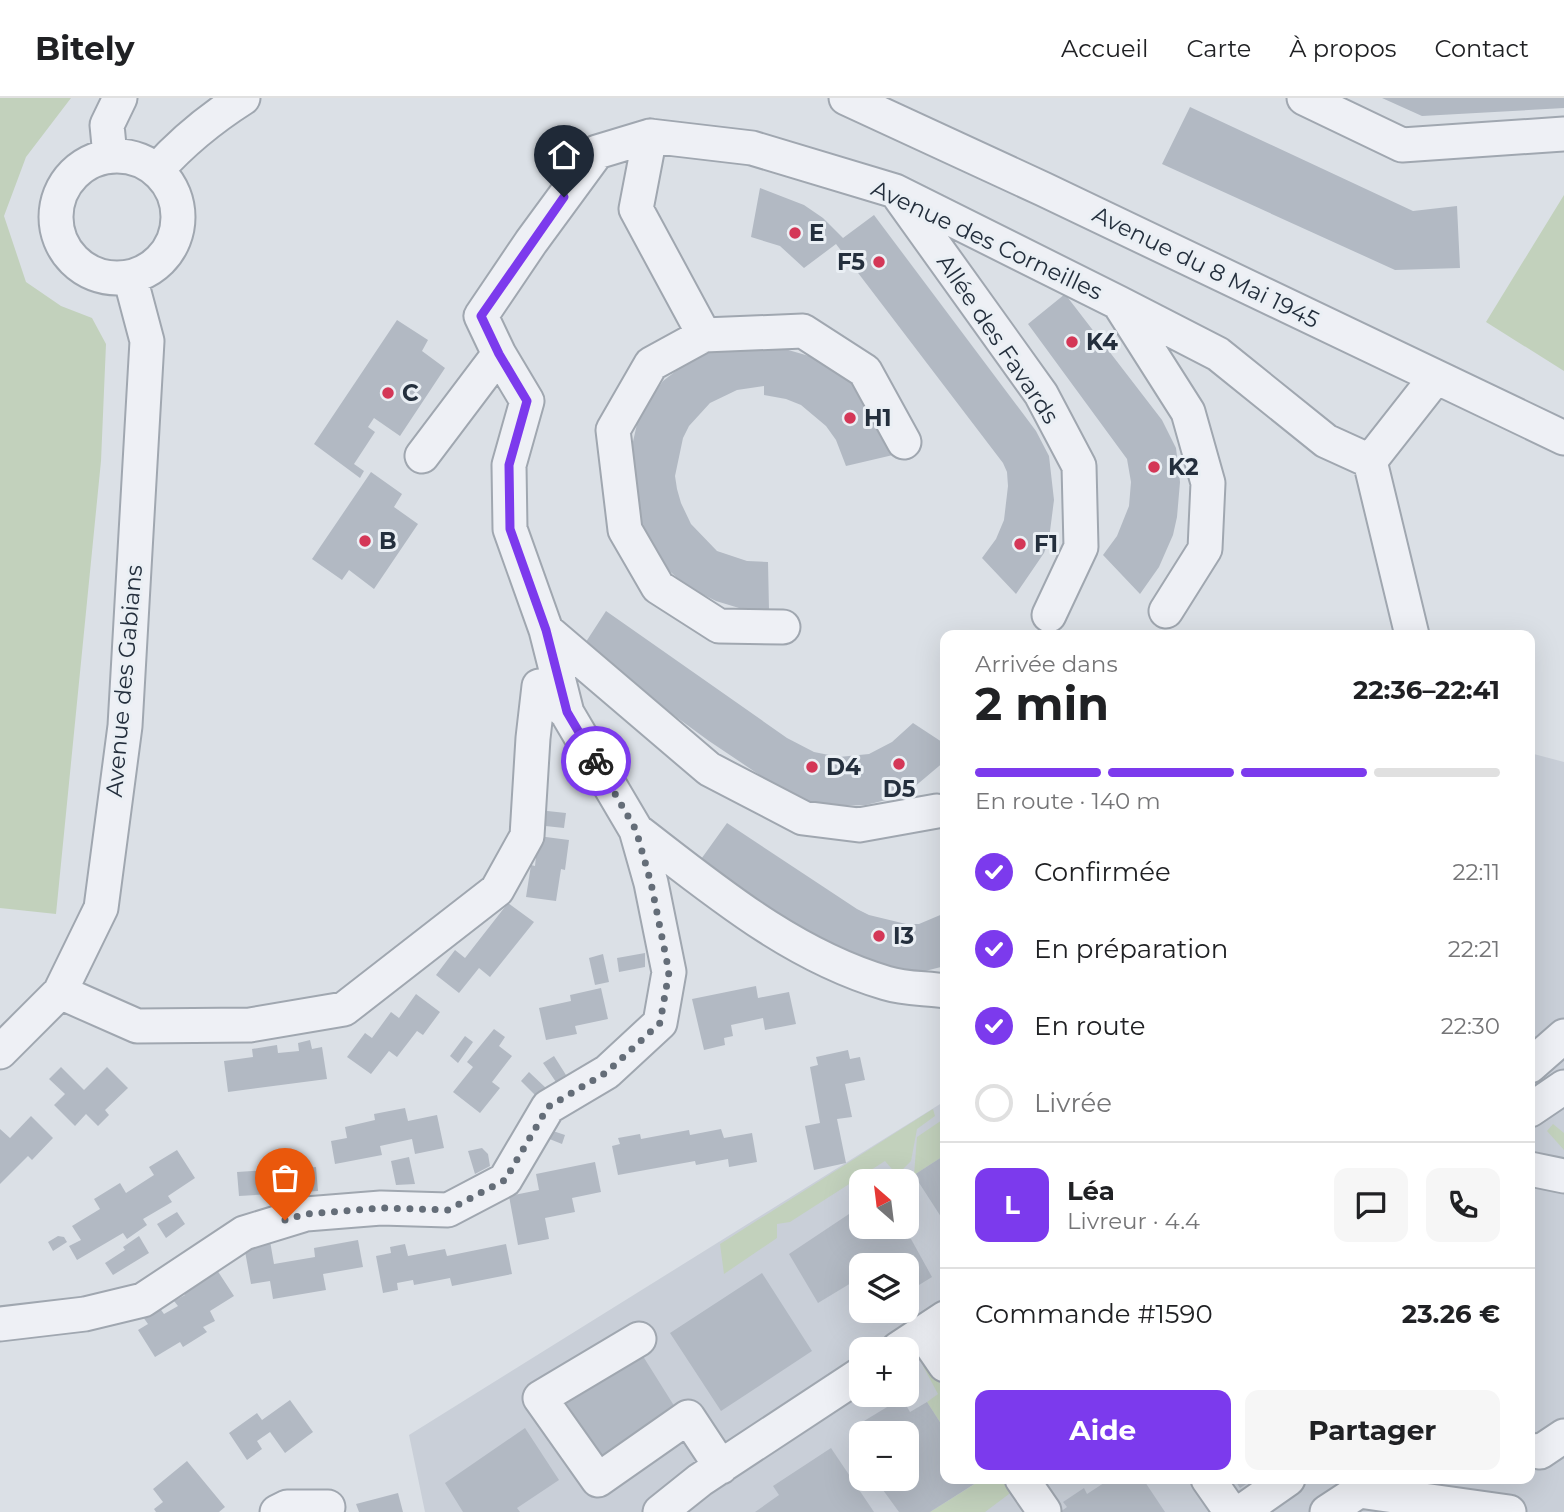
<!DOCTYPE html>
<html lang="fr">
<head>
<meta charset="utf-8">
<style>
  :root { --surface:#fff; --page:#f6f6f6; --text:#202124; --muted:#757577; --line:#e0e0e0; --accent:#7c3aed }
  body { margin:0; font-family:Montserrat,sans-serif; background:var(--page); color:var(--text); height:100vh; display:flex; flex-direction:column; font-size:26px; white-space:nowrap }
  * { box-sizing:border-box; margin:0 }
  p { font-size:23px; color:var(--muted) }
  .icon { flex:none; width:38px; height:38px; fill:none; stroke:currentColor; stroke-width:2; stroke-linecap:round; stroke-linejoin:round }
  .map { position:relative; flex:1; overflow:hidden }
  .details { position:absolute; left:940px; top:532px; width:595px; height:854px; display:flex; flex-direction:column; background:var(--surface); border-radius:14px; box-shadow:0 7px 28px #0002 }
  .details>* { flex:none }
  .needle { width:46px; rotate:332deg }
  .buttons { position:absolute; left:849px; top:1071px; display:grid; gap:14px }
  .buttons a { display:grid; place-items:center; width:70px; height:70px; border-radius:14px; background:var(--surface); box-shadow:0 7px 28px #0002; font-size:35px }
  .pin { position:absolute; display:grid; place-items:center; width:60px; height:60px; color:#fff; margin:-72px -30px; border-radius:50% 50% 50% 0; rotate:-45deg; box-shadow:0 0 7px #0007 }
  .pin .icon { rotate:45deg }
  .courier { position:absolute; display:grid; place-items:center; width:70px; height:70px; margin:-35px; border:5px solid #7c3aed; border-radius:50%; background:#fff; color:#222; box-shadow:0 2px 9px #0007 }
  .summary em { font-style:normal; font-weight:700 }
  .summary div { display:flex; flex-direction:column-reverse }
  .summary { display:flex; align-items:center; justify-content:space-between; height:119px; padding:0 35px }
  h1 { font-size:46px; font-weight:700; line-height:52px }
  .bar { display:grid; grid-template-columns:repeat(4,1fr); gap:10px 7px; align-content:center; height:84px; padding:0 35px }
  .bar i { height:9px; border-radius:5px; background:var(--line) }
  .bar .current { background:var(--accent) }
  .bar p { grid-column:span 4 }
  .line { display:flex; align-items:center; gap:18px; padding:0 35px; border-top:2px solid var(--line) }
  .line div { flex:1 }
  .round { display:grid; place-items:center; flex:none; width:74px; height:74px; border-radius:14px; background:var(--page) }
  ol { padding:0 35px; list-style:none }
  li { display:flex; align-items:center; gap:21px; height:77px }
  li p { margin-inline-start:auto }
  li .icon { padding:7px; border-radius:50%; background:var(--accent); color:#fff; stroke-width:4 }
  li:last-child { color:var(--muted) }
  li i { width:38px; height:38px; border:4px solid var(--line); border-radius:50% }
  .action { display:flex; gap:14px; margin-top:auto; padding:14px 35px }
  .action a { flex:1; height:80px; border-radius:14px; background:var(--accent); color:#fff; font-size:28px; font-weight:700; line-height:80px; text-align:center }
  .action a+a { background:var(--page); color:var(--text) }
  header { display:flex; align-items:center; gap:42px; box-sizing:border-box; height:98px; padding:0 35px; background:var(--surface); border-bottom:2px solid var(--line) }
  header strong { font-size:33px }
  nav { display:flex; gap:38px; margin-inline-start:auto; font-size:24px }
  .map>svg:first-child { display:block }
  .built { fill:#c9cfd8; fill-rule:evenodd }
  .green { fill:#c2d1bc }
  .building { fill:#b2b9c3 }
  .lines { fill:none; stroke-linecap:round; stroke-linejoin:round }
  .minor-casing { stroke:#a0a7b0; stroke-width:37 }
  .minor { stroke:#eef0f5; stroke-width:33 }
  .done { stroke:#646d78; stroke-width:7; stroke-dasharray:0 12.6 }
  .route { stroke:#7c3aed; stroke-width:9 }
  .poi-dot { fill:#d43757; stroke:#eaeff4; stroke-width:2.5 }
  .labels { text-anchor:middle; stroke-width:6; stroke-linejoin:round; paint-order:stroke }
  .poi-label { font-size:23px; font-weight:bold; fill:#242f3d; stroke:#eaeff4; text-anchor:start }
  .street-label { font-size:23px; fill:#242f3d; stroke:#eaeff4 }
</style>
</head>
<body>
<header>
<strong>Bitely</strong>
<nav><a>Accueil</a><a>Carte</a><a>À propos</a><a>Contact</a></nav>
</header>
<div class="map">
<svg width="1564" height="1414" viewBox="0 0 1564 1414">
  <rect width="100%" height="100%" fill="#dbe0e6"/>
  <path class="built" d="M1530 655 1564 664V1414H425L409 1337 945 1003V1381H1530ZM861 1083H906V1129H861ZM861 1167H906V1213H861ZM861 1251H906V1297H861ZM861 1335H906V1381H861Z"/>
  <path class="green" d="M0 0H71L26 59 4 118 26 184 61 208 92 220 106 246 101 363 56 816 0 810Z
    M1564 97V273L1486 224Z
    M933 1011 935 1018 917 1031 911 1063 897 1077 885 1063 790 1124 777 1126V1140L724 1176 720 1146Z
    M945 1020V1057L914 1077 917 1039Z
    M1553 1026 1564 1035V1052L1547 1033Z
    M926 1266 945 1293V1332L927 1304 938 1296 923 1268Z
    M977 1381H1004L1013 1393 985 1414H930L978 1384Z"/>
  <path class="building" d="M1382 0H1564V10L1422 18Z
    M1190 9 1413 113 1457 108 1460 170 1395 172 1162 66Z
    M760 90 804 107 823 120 843 140 874 117 1036 333 1049 358 1054 402 1049 441 1044 455 1016 496 982 460 996 441 1004 422 1008 388 1007 374 1003 365 836 146 804 170 780 148 751 139Z
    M1065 196 1162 322 1176 350 1180 384 1177 419 1173 437 1159 469 1140 496 1103 457 1117 438 1129 408 1131 384 1127 361 1028 226Z
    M397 222 428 242 422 253 445 270 400 338 374 320 368 329 375 334 354 366 364 373 360 380 314 346Z
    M778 249 809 258 823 264 860 291 893 352V357L846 368 836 342 826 328 801 307 786 301 764 297V288L737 292 710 305 689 328 683 340 675 378 677 391 681 405 691 426 717 453 747 463 768 464 769 512 739 510 716 503 686 488 663 467 632 412 629 361 637 326 653 297 663 283 695 258 711 250Z
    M371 374 402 396 394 409 418 426 374 491 349 472 342 482 312 461Z
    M606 513 787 640 814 654 839 659 869 656 892 644 913 625 945 646V663L913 690 886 702 866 707 836 708 814 705 788 696 709 643 582 550Z
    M538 712 566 715 564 730 536 727Z
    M727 725 857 811 869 817 906 826H919L945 815V868L921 874H908L849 860 699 764Z
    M538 738 569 742 565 772 561 771 556 803 526 799 531 767 535 768Z
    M508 805 534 824 490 879 479 870 459 895 436 877 455 852 465 860Z
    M645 855V869L619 874 617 860Z
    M603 856 609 884 595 887 589 860Z
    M756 888 758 900 789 894 796 926 765 932 763 920 731 927 733 938 724 940 725 947 704 952 692 901Z
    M601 890 608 921 575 928 577 936 546 942 539 910 571 903 570 897Z
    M416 896 440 914 423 937 417 933 397 959 389 953 371 976 347 959 365 935 372 940 391 914 399 920Z
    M494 931 505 939 499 948 512 958 492 984 500 990 480 1015 453 994 473 969 467 964Z
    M465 938 473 944 458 965 450 958Z
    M310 942 312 951 322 949 327 981 228 994 224 963 253 959 252 951 277 947 278 955 299 953 298 945Z
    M848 952 850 961 860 959 865 982 845 986 852 1019 837 1021 846 1065 814 1072 805 1028 820 1025 810 969 818 967 816 959Z
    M554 958 566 977 556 984 543 965Z
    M61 969 84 992 107 969 128 990 105 1012 109 1017 98 1028 86 1016 75 1028 54 1007 65 996 49 981Z
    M529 974 547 991 538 1000 521 983Z
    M405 1010 408 1023 437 1017 444 1050 415 1056 412 1041 380 1048 382 1057 335 1066 331 1043 347 1040 345 1029 375 1022 374 1016Z
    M31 1018 53 1040 32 1062 28 1058 0 1086V1031L10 1040Z
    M721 1031 724 1040 752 1035 757 1064 729 1069 728 1061 696 1067 695 1063 618 1077 612 1048 620 1046 618 1040 640 1036 641 1041 689 1032 690 1037Z
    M553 1033 565 1037 562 1046 547 1040Z
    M482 1050 488 1056 490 1068 475 1076 468 1053Z
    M177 1052 195 1080 168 1098 172 1104 143 1121 147 1127 127 1141 123 1135 77 1162 69 1148 81 1142 72 1128 100 1111 94 1101 120 1085 126 1095 154 1077 149 1069Z
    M945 1057V1125L914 1077Z
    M409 1059 415 1086 396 1087 391 1063Z
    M595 1064 601 1094 572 1100 575 1114 545 1120 549 1141 518 1147 509 1098 539 1092 536 1076Z
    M316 1069 318 1093 239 1098 237 1074Z
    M861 1108V1129H898L907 1141H911L932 1179 906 1195V1167H861V1179L818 1205 789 1156Z
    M177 1114 185 1126 166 1140 157 1126Z
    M58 1138 64 1139 67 1144 53 1153 48 1144Z
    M139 1138 149 1155 113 1177 105 1165 125 1152 123 1149Z
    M358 1142 363 1169 323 1176 326 1192 273 1201 270 1183 251 1186 244 1148 270 1143 274 1166 315 1159 314 1150Z
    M405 1146 408 1158 445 1151 447 1158 506 1146 512 1176 452 1188 450 1180 414 1187 413 1182 397 1185 398 1192 383 1195 376 1158 391 1155 390 1149Z
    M217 1172 234 1198 210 1213 215 1223 203 1229 207 1234 183 1249 180 1244 155 1259 138 1232 148 1226 143 1219 159 1209 164 1216 178 1208 174 1203 185 1197 181 1189Z
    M762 1175 812 1253 721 1313 670 1235Z
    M641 1255 678 1314 603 1362 565 1303Z
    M902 1300 910 1314 927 1304 945 1332V1381H977L979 1383 930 1414H899L875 1381H906V1335H871L864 1323Z
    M290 1302 313 1334 285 1355 270 1334 257 1343 262 1351 247 1362 229 1335 257 1315 262 1322Z
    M525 1330 559 1382 517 1410 520 1414H463L445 1385Z
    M831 1350 874 1414H755L779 1397 773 1388Z
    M187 1363 225 1409 219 1414H156L154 1411 163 1404 153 1391Z
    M1110 1381H1143L1165 1414H1060L1067 1409 1063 1404 1084 1390 1087 1396Z
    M1234 1381H1254L1240 1390Z
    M398 1395 403 1414H359L356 1406Z"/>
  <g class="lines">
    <g class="minor-casing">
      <path id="minor" d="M846 0 1043 91 1564 340
        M1304 0 1402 47 1564 36
        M650 38 636 111 704 237
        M56 119a61 61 0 1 1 122 0a61 61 0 1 1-122 0Z
        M110 58 107 27 120 0
        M157 72C183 43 210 21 243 0
        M899 98 1041 296 1079 368 1081 449 1049 517
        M1120 207 1188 314 1208 385 1205 451 1166 513
        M422 358 499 256
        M1370 363 1436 279
        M783 529 719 528 658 489 625 432 613 332 651 266 704 237 803 233 865 273 904 344
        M546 532 709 671 803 720 859 727 937 713
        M567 615 546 532 510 431 509 367 527 303 499 256 481 218 531 144 597 54 650 38 752 50 895 93 1119 205 1218 256 1326 343 1370 363 1412 537
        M636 732C714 792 791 857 886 885 905 891 926 890 945 893
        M60 894 137 928 250 927 344 911 497 792 527 738 533 640 539 588
        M0 954 60 894 101 810 125 628 147 243 130 179
        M1530 968 1564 938
        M1530 1012 1564 989
        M1530 1071 1564 1078
        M0 1226 85 1216 143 1202 244 1135 306 1116 381 1110 448 1112 505 1082 548 1009 607 974 660 925 669 874 651 785 636 732 567 615 550 599
        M923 1235 945 1267
        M639 1241 540 1300 598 1382 688 1319 721 1369
        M898 1251 945 1220
        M1530 1352 1540 1354 1564 1338
        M1022 1381 1044 1413
        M1208 1381 1231 1414
        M277 1414 287 1409H328
        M660 1414 700 1382 861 1276
        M1241 1414 1288 1381
        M1327 1414 1359 1393 1509 1414"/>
    </g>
    <use href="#minor" class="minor"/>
  </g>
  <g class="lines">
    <path class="done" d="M285 1122 306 1116 381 1110 448 1112 505 1082 548 1009 607 974 660 925 669 874 651 785 636 732 596 663"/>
    <path class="route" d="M564 99 481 218 499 256 527 303 509 367 510 431 546 532 567 614 596 663"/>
  </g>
  <g class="poi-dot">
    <circle cx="795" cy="135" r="7"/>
    <circle cx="879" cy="164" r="7"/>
    <circle cx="1072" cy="244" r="7"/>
    <circle cx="388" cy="295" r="7"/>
    <circle cx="850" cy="320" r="7"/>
    <circle cx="1154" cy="369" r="7"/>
    <circle cx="365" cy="443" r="7"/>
    <circle cx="1020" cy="446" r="7"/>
    <circle cx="899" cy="666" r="7"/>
    <circle cx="812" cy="669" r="7"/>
    <circle cx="879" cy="838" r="7"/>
  </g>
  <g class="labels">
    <g class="poi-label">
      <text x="809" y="143">E</text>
      <text x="865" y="172" text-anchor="end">F5</text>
      <text x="1086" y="252">K4</text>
      <text x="402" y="303">C</text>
      <text x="864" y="328">H1</text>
      <text x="1168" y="377">K2</text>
      <text x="379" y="451">B</text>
      <text x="1034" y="454">F1</text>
      <text x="826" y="677">D4</text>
      <text x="899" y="699" text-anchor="middle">D5</text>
      <text x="893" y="846">I3</text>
    </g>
    <g class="street-label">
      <text transform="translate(987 142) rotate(25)" y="8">Avenue des Corneilles</text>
      <text transform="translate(1206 169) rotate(26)" y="8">Avenue du 8 Mai 1945</text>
      <text transform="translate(998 241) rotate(56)" y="8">Allée des Favards</text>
      <text transform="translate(124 583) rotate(-85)" y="8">Avenue des Gabians</text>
    </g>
  </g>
</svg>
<div class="buttons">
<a><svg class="needle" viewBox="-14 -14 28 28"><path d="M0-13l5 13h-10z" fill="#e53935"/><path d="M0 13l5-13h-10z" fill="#757577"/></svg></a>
<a><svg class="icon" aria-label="layers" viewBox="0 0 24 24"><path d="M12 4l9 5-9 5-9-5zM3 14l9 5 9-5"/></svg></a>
<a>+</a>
<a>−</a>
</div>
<div class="pin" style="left:285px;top:1122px;background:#ea580c"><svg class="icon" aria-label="bag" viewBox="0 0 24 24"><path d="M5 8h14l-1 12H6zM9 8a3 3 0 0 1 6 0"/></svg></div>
<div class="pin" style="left:564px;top:99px;background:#1f2937"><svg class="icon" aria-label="home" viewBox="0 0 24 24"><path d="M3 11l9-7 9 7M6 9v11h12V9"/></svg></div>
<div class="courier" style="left:596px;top:663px"><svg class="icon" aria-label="bike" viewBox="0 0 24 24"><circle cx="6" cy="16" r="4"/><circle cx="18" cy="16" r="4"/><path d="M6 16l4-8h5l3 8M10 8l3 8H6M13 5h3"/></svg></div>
<section class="details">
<div class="summary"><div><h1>2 min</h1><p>Arrivée dans</p></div><em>22:36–22:41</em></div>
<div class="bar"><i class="current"></i><i class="current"></i><i class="current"></i><i></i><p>En route · 140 m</p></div>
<ol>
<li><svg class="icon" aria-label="check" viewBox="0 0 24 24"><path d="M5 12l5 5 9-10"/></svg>Confirmée<p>22:11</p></li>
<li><svg class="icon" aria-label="check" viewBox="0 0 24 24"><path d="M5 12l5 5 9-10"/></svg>En préparation<p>22:21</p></li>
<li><svg class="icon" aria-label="check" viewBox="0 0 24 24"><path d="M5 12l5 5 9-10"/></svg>En route<p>22:30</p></li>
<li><i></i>Livrée</li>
</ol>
<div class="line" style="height:126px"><b class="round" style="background:var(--accent);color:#fff">L</b><div><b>Léa</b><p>Livreur · 4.4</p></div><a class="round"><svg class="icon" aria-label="chat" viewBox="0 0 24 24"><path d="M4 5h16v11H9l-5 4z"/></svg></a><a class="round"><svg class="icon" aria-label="phone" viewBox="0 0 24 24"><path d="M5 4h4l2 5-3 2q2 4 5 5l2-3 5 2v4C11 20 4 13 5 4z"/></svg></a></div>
<div class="line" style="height:91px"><div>Commande #1590</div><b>23.26 €</b></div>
<div class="action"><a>Aide</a><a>Partager</a></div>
</section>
</div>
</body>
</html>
